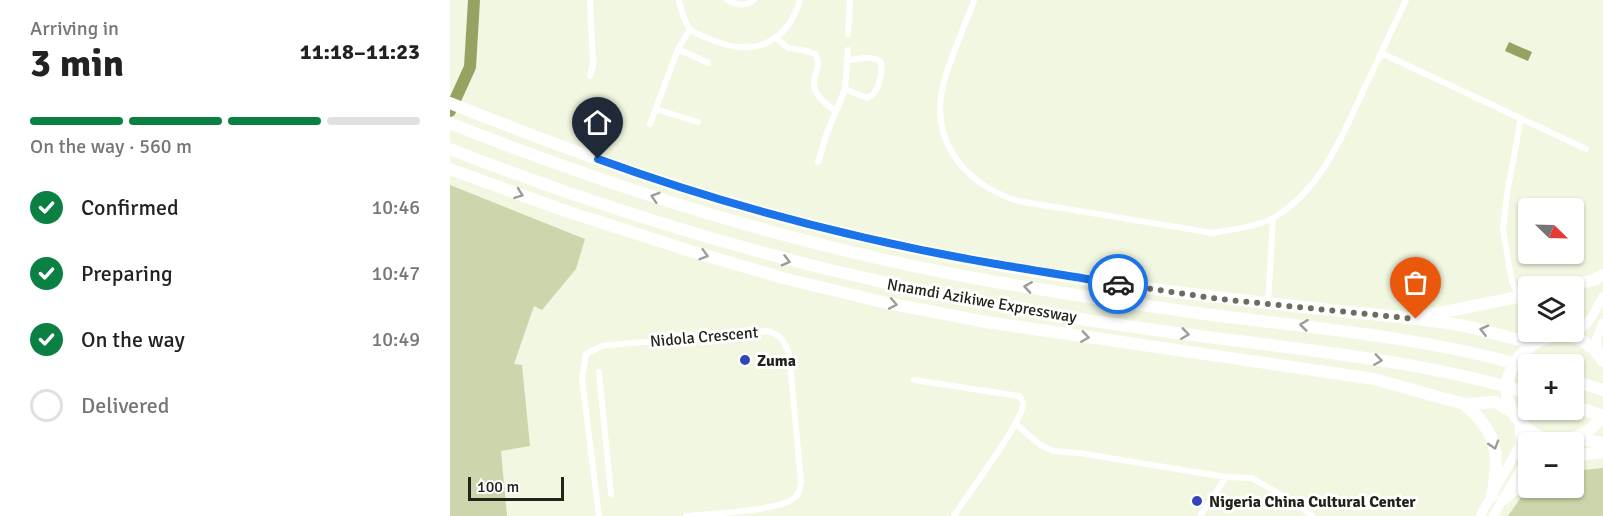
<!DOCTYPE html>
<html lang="en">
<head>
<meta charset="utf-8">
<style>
  :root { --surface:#fff; --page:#f2f2f2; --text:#222; --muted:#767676; --line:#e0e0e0; --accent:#0b8043 }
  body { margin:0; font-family:Signika,sans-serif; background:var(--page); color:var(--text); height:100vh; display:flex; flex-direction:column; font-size:22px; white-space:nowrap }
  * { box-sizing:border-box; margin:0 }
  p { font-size:20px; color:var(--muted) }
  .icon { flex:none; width:33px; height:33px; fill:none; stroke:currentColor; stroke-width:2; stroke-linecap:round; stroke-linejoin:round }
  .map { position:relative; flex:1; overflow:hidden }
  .details { display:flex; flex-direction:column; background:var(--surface); width:450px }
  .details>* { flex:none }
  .needle { width:39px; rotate:113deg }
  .controls { position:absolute; left:1068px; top:198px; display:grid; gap:12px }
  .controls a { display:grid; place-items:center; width:66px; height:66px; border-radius:6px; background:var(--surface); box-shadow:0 2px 4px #0004; font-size:30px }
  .scale { position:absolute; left:18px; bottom:15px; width:96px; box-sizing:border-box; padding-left:6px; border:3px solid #22241b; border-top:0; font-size:16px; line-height:21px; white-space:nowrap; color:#22241b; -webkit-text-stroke:4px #fff; paint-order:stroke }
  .pin { position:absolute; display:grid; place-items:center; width:51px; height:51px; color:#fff; margin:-62px -26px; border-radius:50% 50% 50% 0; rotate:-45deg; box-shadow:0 0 6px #0007 }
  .pin .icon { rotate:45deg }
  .courier { position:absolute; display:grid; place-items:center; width:60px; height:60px; margin:-30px; border:4px solid #1a73e8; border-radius:50%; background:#fff; color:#222; box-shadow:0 2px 8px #0007 }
  .summary em { font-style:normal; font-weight:800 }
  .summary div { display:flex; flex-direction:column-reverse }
  .summary { display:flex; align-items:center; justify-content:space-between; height:102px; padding:0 30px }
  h1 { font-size:39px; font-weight:800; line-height:45px }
  .bar { display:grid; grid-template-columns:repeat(4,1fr); gap:9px 6px; align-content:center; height:72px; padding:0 30px }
  .bar i { height:8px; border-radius:4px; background:var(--line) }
  .bar .active { background:var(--accent) }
  .bar p { grid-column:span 4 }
  ol { padding:0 30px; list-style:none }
  li { display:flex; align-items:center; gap:18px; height:66px }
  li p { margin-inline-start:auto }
  li .icon { padding:6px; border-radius:50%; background:var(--accent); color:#fff; stroke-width:4 }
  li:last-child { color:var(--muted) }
  li i { width:33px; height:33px; border:3px solid var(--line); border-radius:50% }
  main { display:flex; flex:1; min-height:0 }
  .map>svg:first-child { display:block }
  .green { fill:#ccd6ac }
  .water { fill:#94a362 }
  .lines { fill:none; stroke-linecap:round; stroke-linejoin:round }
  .river { stroke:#94a362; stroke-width:12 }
  .street { stroke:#fff; stroke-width:6 }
  .secondary { stroke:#fff; stroke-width:9 }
  .highway { stroke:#fff; stroke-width:12 }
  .oneway { stroke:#9c9c98 }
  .done { stroke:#6a6e60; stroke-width:6; stroke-dasharray:0 10.8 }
  .route { stroke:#1a73e8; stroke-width:8 }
  .poi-dot { fill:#3147b9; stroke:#fff; stroke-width:2 }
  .labels { text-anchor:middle; stroke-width:6; stroke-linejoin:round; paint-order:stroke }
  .street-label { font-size:16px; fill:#22241b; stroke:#fff }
  .poi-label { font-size:16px; font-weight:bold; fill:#22241b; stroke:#fff; text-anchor:start }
</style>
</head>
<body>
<main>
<section class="details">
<div class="summary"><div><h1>3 min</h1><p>Arriving in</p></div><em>11:18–11:23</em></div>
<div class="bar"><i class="active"></i><i class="active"></i><i class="active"></i><i></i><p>On the way · 560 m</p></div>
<ol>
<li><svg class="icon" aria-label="check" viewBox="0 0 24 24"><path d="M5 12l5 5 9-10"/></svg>Confirmed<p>10:46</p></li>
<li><svg class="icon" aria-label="check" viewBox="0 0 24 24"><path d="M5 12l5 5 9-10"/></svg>Preparing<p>10:47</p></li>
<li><svg class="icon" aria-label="check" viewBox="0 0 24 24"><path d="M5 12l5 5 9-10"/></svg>On the way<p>10:49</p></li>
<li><i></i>Delivered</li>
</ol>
</section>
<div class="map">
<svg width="1153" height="516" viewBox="0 0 1153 516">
  <rect width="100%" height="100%" fill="#f1f7e0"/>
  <path class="green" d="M0 185 135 239 126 269 92 310 84 306 64 364 72 365 80 446 51 451 57 516H0Z
    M1153 468V516H1058L1076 490 1082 488H1124V471Z"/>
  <path class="water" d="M1059 42 1082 52 1078 61 1055 51Z"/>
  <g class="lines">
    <path class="river" d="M0 111 20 67 24 0"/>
    <path class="street" d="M229 0C231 9 234 23 241 30 247 35 256 37 262 40 303 57 337 44 350 0
      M277 0C287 5 295 7 304 0
      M524 0C515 26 503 51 495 78 477 138 512 183 568 201L763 233C782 229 808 227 825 217 872 188 893 135 915 87 929 58 942 29 956 0
      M398 34 400 0
      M325 37 338 48 357 51 365 54C378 72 343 84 386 111
      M228 49 258 63
      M931 53 1136 149
      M140 76 143 64 140 0
      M395 89 417 98C429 94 432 75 431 62 422 55 409 59 398 60
      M206 109 248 122
      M1071 118 1057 194 1053 229 1062 282 1067 292 1078 302
      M200 124 228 49 240 29
      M368 162 377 133 395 89 398 50
      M818 304 823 218
      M149 372 161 494
      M464 380 569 396C571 399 573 400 573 404 572 424 517 494 504 516
      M566 424 590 445 603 451 629 453 776 477 802 478 848 505 862 516
      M149 516 132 379 136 354 152 346 160 345 318 331C331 335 334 341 339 353L351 481C350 488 350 494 344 498 330 511 258 514 236 516
      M750 516 776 477"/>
    <path class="secondary" d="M1116 337C1138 330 1142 316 1153 297
      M1149 355 1146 340 1153 323
      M1030 516 1070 445 1069 421
      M1043 516 1078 457"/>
    <path class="highway" d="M0 103C87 138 175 171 265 198 481 264 707 293 930 315 960 318 990 321 1019 327 1043 332 1066 343 1091 340
      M0 123C175 193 354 248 540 281 611 293 683 304 754 314 863 328 973 337 1078 367
      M0 149C176 218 354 270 540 304 628 320 716 332 805 343 897 355 989 366 1078 393
      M0 169 110 209 237 250 333 278 432 302 536 322 924 379 1014 404 1045 402 1064 413
      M1117 286 1144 280 1153 275
      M974 316 1078 295
      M1153 361C1110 295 1019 374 1074 426 1082 434 1094 440 1107 440 1126 440 1143 431 1153 415
      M1124 381 1153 390
      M1014 404C1048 432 1050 455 1042 496
      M1124 406 1153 416
      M1125 438 1153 443
      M1124 456 1153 452
      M1054 499 1078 476"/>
  </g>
  <defs><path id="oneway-chevron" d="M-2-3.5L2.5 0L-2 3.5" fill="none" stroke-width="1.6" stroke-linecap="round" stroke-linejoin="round" transform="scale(1.5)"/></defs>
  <g class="oneway">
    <use href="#oneway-chevron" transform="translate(69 194) rotate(20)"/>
    <use href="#oneway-chevron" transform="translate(205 197) rotate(-163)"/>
    <use href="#oneway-chevron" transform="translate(254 255) rotate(16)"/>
    <use href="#oneway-chevron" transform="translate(336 261) rotate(15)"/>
    <use href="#oneway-chevron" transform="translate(578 287) rotate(-171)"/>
    <use href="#oneway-chevron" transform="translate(443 304) rotate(11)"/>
    <use href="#oneway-chevron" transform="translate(854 325) rotate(-173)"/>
    <use href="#oneway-chevron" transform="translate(1034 330) rotate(-166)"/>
    <use href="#oneway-chevron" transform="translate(735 334) rotate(8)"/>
    <use href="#oneway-chevron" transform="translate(635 337) rotate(8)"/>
    <use href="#oneway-chevron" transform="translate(928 360) rotate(8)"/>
    <use href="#oneway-chevron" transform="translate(1044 445) rotate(73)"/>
  </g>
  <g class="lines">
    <path class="done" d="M668 284 769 299 966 319"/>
    <path class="route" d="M148 159C277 206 411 241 546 264 586 271 627 277 668 284"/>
  </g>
  <g class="poi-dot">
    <circle cx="295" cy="360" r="6"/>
    <circle cx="747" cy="501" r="6"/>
  </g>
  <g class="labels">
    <g class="street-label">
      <text transform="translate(532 300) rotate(10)" y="6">Nnamdi Azikiwe Expressway</text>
      <text transform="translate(254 336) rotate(-5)" y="6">Nidola Crescent</text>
    </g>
    <g class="poi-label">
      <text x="307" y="366">Zuma</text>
      <text x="759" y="507">Nigeria China Cultural Center</text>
    </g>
  </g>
</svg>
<div class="controls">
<a><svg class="needle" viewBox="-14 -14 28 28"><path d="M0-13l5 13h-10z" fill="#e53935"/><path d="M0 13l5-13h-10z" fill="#767676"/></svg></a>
<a><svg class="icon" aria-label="layers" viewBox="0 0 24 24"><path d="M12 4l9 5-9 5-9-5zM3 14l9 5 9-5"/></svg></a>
<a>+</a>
<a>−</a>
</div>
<div class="scale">100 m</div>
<div class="pin" style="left:966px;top:319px;background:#ea580c"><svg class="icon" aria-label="bag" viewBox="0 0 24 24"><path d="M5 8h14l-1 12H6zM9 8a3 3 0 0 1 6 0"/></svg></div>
<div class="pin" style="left:148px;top:159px;background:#1f2937"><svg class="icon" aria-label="home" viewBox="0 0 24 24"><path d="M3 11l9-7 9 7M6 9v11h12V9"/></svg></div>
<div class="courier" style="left:668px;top:284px"><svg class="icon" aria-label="car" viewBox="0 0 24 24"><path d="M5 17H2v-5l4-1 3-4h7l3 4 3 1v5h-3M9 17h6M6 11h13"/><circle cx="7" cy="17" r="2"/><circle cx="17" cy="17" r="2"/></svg></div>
</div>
</main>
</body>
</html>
